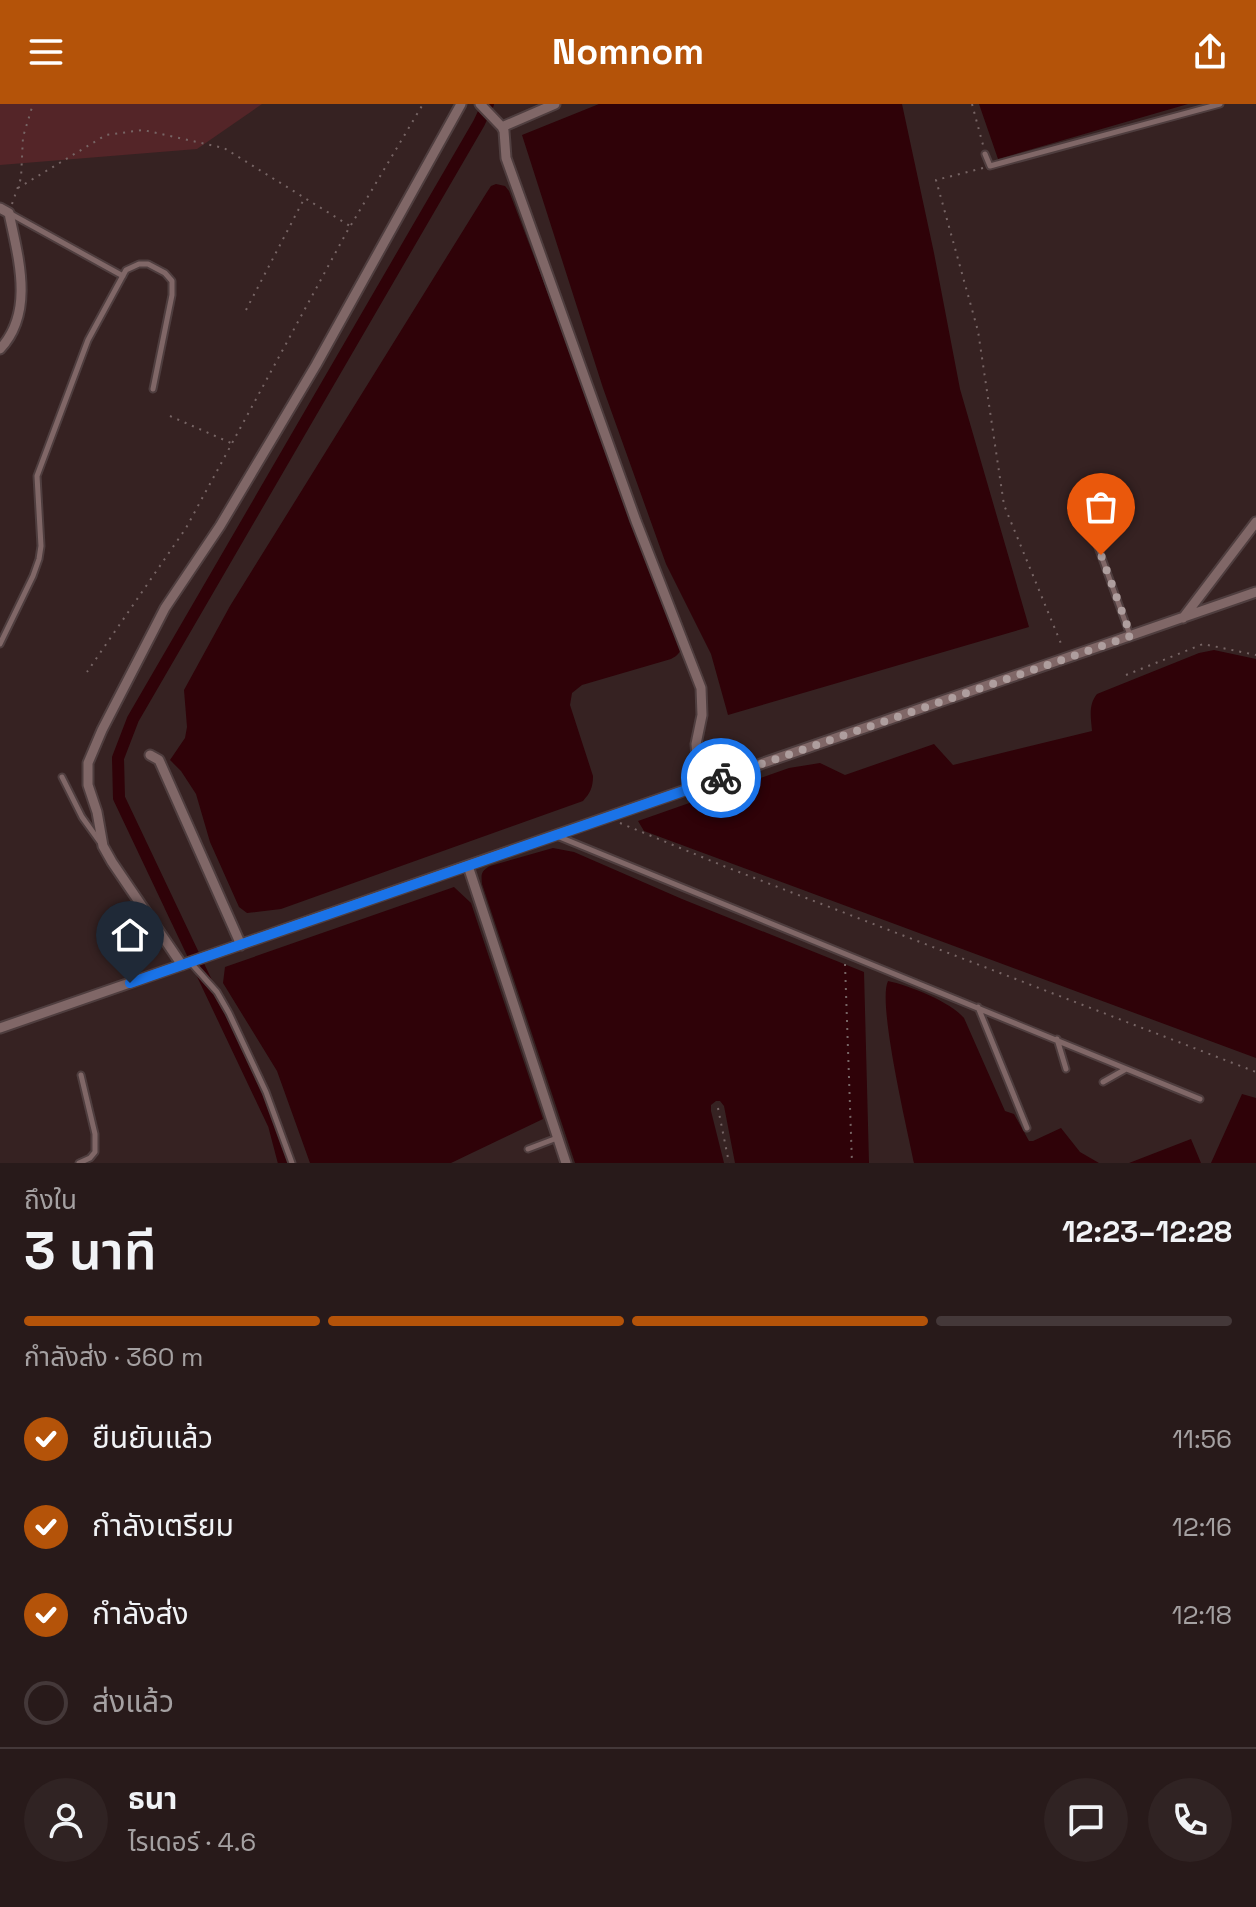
<!DOCTYPE html>
<html lang="th">
<head>
<meta charset="utf-8">
<style>
  :root { --surface:#281a1a; --page:#302323; --text:#f1f3f6; --muted:#a5a1a2; --line:#443839; --accent:#b45309 }
  body { margin:0; font-family:"Space Grotesk","Noto Sans Thai",sans-serif; background:var(--page); color:var(--text); height:100vh; display:flex; flex-direction:column; font-size:30px; white-space:nowrap }
  * { box-sizing:border-box; margin:0 }
  p { font-size:26px; color:var(--muted) }
  .icon { flex:none; width:44px; height:44px; fill:none; stroke:currentColor; stroke-width:2; stroke-linecap:round; stroke-linejoin:round }
  .map { position:relative; height:1059px; overflow:hidden }
  .panel { display:flex; flex-direction:column; background:var(--surface); flex:1 }
  .panel>* { flex:none }
  .pin { position:absolute; display:grid; place-items:center; width:68px; height:68px; color:#fff; margin:-82px -34px; border-radius:50% 50% 50% 0; rotate:-45deg; box-shadow:0 0 8px #0007 }
  .pin .icon { rotate:45deg }
  .courier { position:absolute; display:grid; place-items:center; width:80px; height:80px; margin:-40px; border:6px solid #1a73e8; border-radius:50%; background:#fff; color:#222; box-shadow:0 2px 10px #0007 }
  .headline em { font-style:normal; font-weight:600 }
  .headline div { display:flex; flex-direction:column-reverse }
  .headline { display:flex; align-items:center; justify-content:space-between; height:136px; padding:0 24px }
  h1 { font-size:52px; font-weight:600; line-height:60px }
  .bar { display:grid; grid-template-columns:repeat(4,1fr); gap:12px 8px; align-content:center; height:96px; padding:0 24px }
  .bar i { height:10px; border-radius:6px; background:var(--line) }
  .bar .current { background:var(--accent) }
  .bar p { grid-column:span 4 }
  .line { display:flex; align-items:center; gap:20px; padding:0 24px; border-top:2px solid var(--line) }
  .line div { flex:1 }
  .round { display:grid; place-items:center; flex:none; width:84px; height:84px; border-radius:42px; background:var(--page) }
  ol { padding:0 24px; list-style:none }
  li { display:flex; align-items:center; gap:24px; height:88px }
  li p { margin-inline-start:auto }
  li .icon { padding:8px; border-radius:50%; background:var(--accent); color:#fff; stroke-width:4 }
  li:last-child { color:var(--muted) }
  li i { width:44px; height:44px; border:4px solid var(--line); border-radius:50% }
  header { display:flex; justify-content:space-between; align-items:center; height:104px; padding:0 24px; background:var(--accent); color:#fff; font-size:36px; font-weight:600 }
  .map>svg:first-child { display:block }
  .green { fill:#542528 }
  .water { fill:#2f0208 }
  .lines { fill:none; stroke-linecap:round; stroke-linejoin:round }
  .canal { stroke:#2f0208; stroke-width:12 }
  .lane-casing { stroke:#4f3e3f; stroke-width:9 }
  .street-casing { stroke:#4f3e3f; stroke-width:13 }
  .path { stroke:#776565; stroke-width:2; stroke-dasharray:2 6; stroke-linecap:butt }
  .lane { stroke:#806767; stroke-width:5 }
  .street { stroke:#806767; stroke-width:9 }
  .done { stroke:#ae9e9e; stroke-width:8; stroke-dasharray:0 14.4 }
  .route { stroke:#1a73e8; stroke-width:10 }
</style>
</head>
<body>
<header><svg class="icon" aria-label="menu" viewBox="0 0 24 24"><path d="M4 6h16M4 12h16M4 18h16"/></svg>Nomnom<svg class="icon" aria-label="share" viewBox="0 0 24 24"><path d="M12 15V3M7 8l5-5 5 5M5 13v7h14v-7"/></svg></header>
<div class="map">
<svg width="1256" height="1059" viewBox="0 0 1256 1059">
  <rect width="100%" height="100%" fill="#362222"/>
  <path class="green" d="M0 0H262L197 45 0 61Z"/>
  <path class="water" d="M599 0H902L934 149 960 285 1029 523 728 611 711 550 666 460 603 284 522 31Z
    M979 0H1188L998 55Z
    M496 80 505 82 509 87 682 542C680 549 677 552 671 555L582 581 572 589 570 601 593 672C593 684 590 689 583 697L281 805 247 809 239 803 210 738 196 690 181 667 170 656 185 634 187 623 184 586 230 502 487 88 491 82Z
    M1214 546 1256 555V954L644 727 638 717 789 664 820 659 845 671 934 640 953 661 1092 627C1091 614 1088 601 1097 590L1199 549Z
    M553 744 574 748 682 795 864 868 869 1059H735L724 1002 720 997H716L711 1001V1007L724 1059H575L482 780C481 770 481 767 490 762Z
    M454 783 471 799 543 1015 451 1059H310L277 967 223 879 225 863Z
    M888 877C908 881 951 898 964 914L1005 1007 1014 1010 1029 1037H1033L1061 1024 1080 1048 1099 1059H914C908 1028 877 899 888 877Z
    M1242 990 1256 994V1059H1211Z
    M1191 1035 1201 1059H1129Z"/>
  <g class="lines">
    <path class="canal" d="M284 1059 274 1021 119 694 118 654 133 615 479 19 488 0"/>
    <g class="lane-casing">
      <path id="lane" d="M985 50 990 62 1220 0
        M9 109 123 172
        M1091 424 1130 531
        M0 540 33 472 39 455 41 442 37 372 88 236 126 166 139 160H148L165 169 172 177V191L153 285
        M62 673 82 713 100 738
        M557 732 1200 995
        M191 859 217 888 229 909 266 988 292 1059
        M978 903 1027 1024
        M1057 935 1066 965
        M1103 978 1126 965
        M528 1045 557 1034
        M79 1059 90 1054 95 1048V1030L81 971"/>
    </g>
    <g class="street-casing">
      <path id="street" d="M480 0 502 23 504 27 506 54 636 417 701 584 702 611 696 640 697 654 705 680
        M502 23 555 0
        M0 104 9 109C18 153 35 208 0 245
        M1183 514 1256 418
        M150 651 159 656 241 841
        M468 762 566 1059
        M182 861 112 758 103 742 97 708 88 681V659L102 626 165 504 220 422 316 261 461 0
        M0 924 1256 488"/>
    </g>
    <path class="path" d="M972 0 983 41
      M983 64 936 76 978 227 1004 401 1062 542
      M18 84 106 31 143 26 224 44 350 122 186 424 87 568
      M12 100 21 74 23 33 33 0
      M351 121 423 0
      M246 206 304 95
      M170 312 231 339
      M1126 571 1203 540 1256 551
      M620 719 726 763 1256 968
      M845 860 852 1059
      M718 1004 729 1059"/>
    <use href="#lane" class="lane"/>
    <use href="#street" class="street"/>
  </g>
  <g class="lines">
    <path class="done" d="M721 674 1131 532 1101 451"/>
    <path class="route" d="M130 879 721 674"/>
  </g>
</svg>
<div class="pin" style="left:1101px;top:451px;background:#ea580c"><svg class="icon" aria-label="bag" viewBox="0 0 24 24"><path d="M5 8h14l-1 12H6zM9 8a3 3 0 0 1 6 0"/></svg></div>
<div class="pin" style="left:130px;top:879px;background:#1f2937"><svg class="icon" aria-label="home" viewBox="0 0 24 24"><path d="M3 11l9-7 9 7M6 9v11h12V9"/></svg></div>
<div class="courier" style="left:721px;top:674px"><svg class="icon" aria-label="bike" viewBox="0 0 24 24"><circle cx="6" cy="16" r="4"/><circle cx="18" cy="16" r="4"/><path d="M6 16l4-8h5l3 8M10 8l3 8H6M13 5h3"/></svg></div>
</div>
<section class="panel">
<div class="headline"><div><h1>3 นาที</h1><p>ถึงใน</p></div><em>12:23–12:28</em></div>
<div class="bar"><i class="current"></i><i class="current"></i><i class="current"></i><i></i><p>กำลังส่ง · 360 m</p></div>
<ol>
<li><svg class="icon" aria-label="check" viewBox="0 0 24 24"><path d="M5 12l5 5 9-10"/></svg>ยืนยันแล้ว<p>11:56</p></li>
<li><svg class="icon" aria-label="check" viewBox="0 0 24 24"><path d="M5 12l5 5 9-10"/></svg>กำลังเตรียม<p>12:16</p></li>
<li><svg class="icon" aria-label="check" viewBox="0 0 24 24"><path d="M5 12l5 5 9-10"/></svg>กำลังส่ง<p>12:18</p></li>
<li><i></i>ส่งแล้ว</li>
</ol>
<div class="line" style="height:144px"><a class="round"><svg class="icon" aria-label="person" viewBox="0 0 24 24"><circle cx="12" cy="8" r="4"/><path d="M4 21q1-7 8-7t8 7"/></svg></a><div><b>ธนา</b><p>ไรเดอร์ · 4.6</p></div><a class="round"><svg class="icon" aria-label="chat" viewBox="0 0 24 24"><path d="M4 5h16v11H9l-5 4z"/></svg></a><a class="round"><svg class="icon" aria-label="phone" viewBox="0 0 24 24"><path d="M5 4h4l2 5-3 2q2 4 5 5l2-3 5 2v4C11 20 4 13 5 4z"/></svg></a></div>
</section>
</body>
</html>
